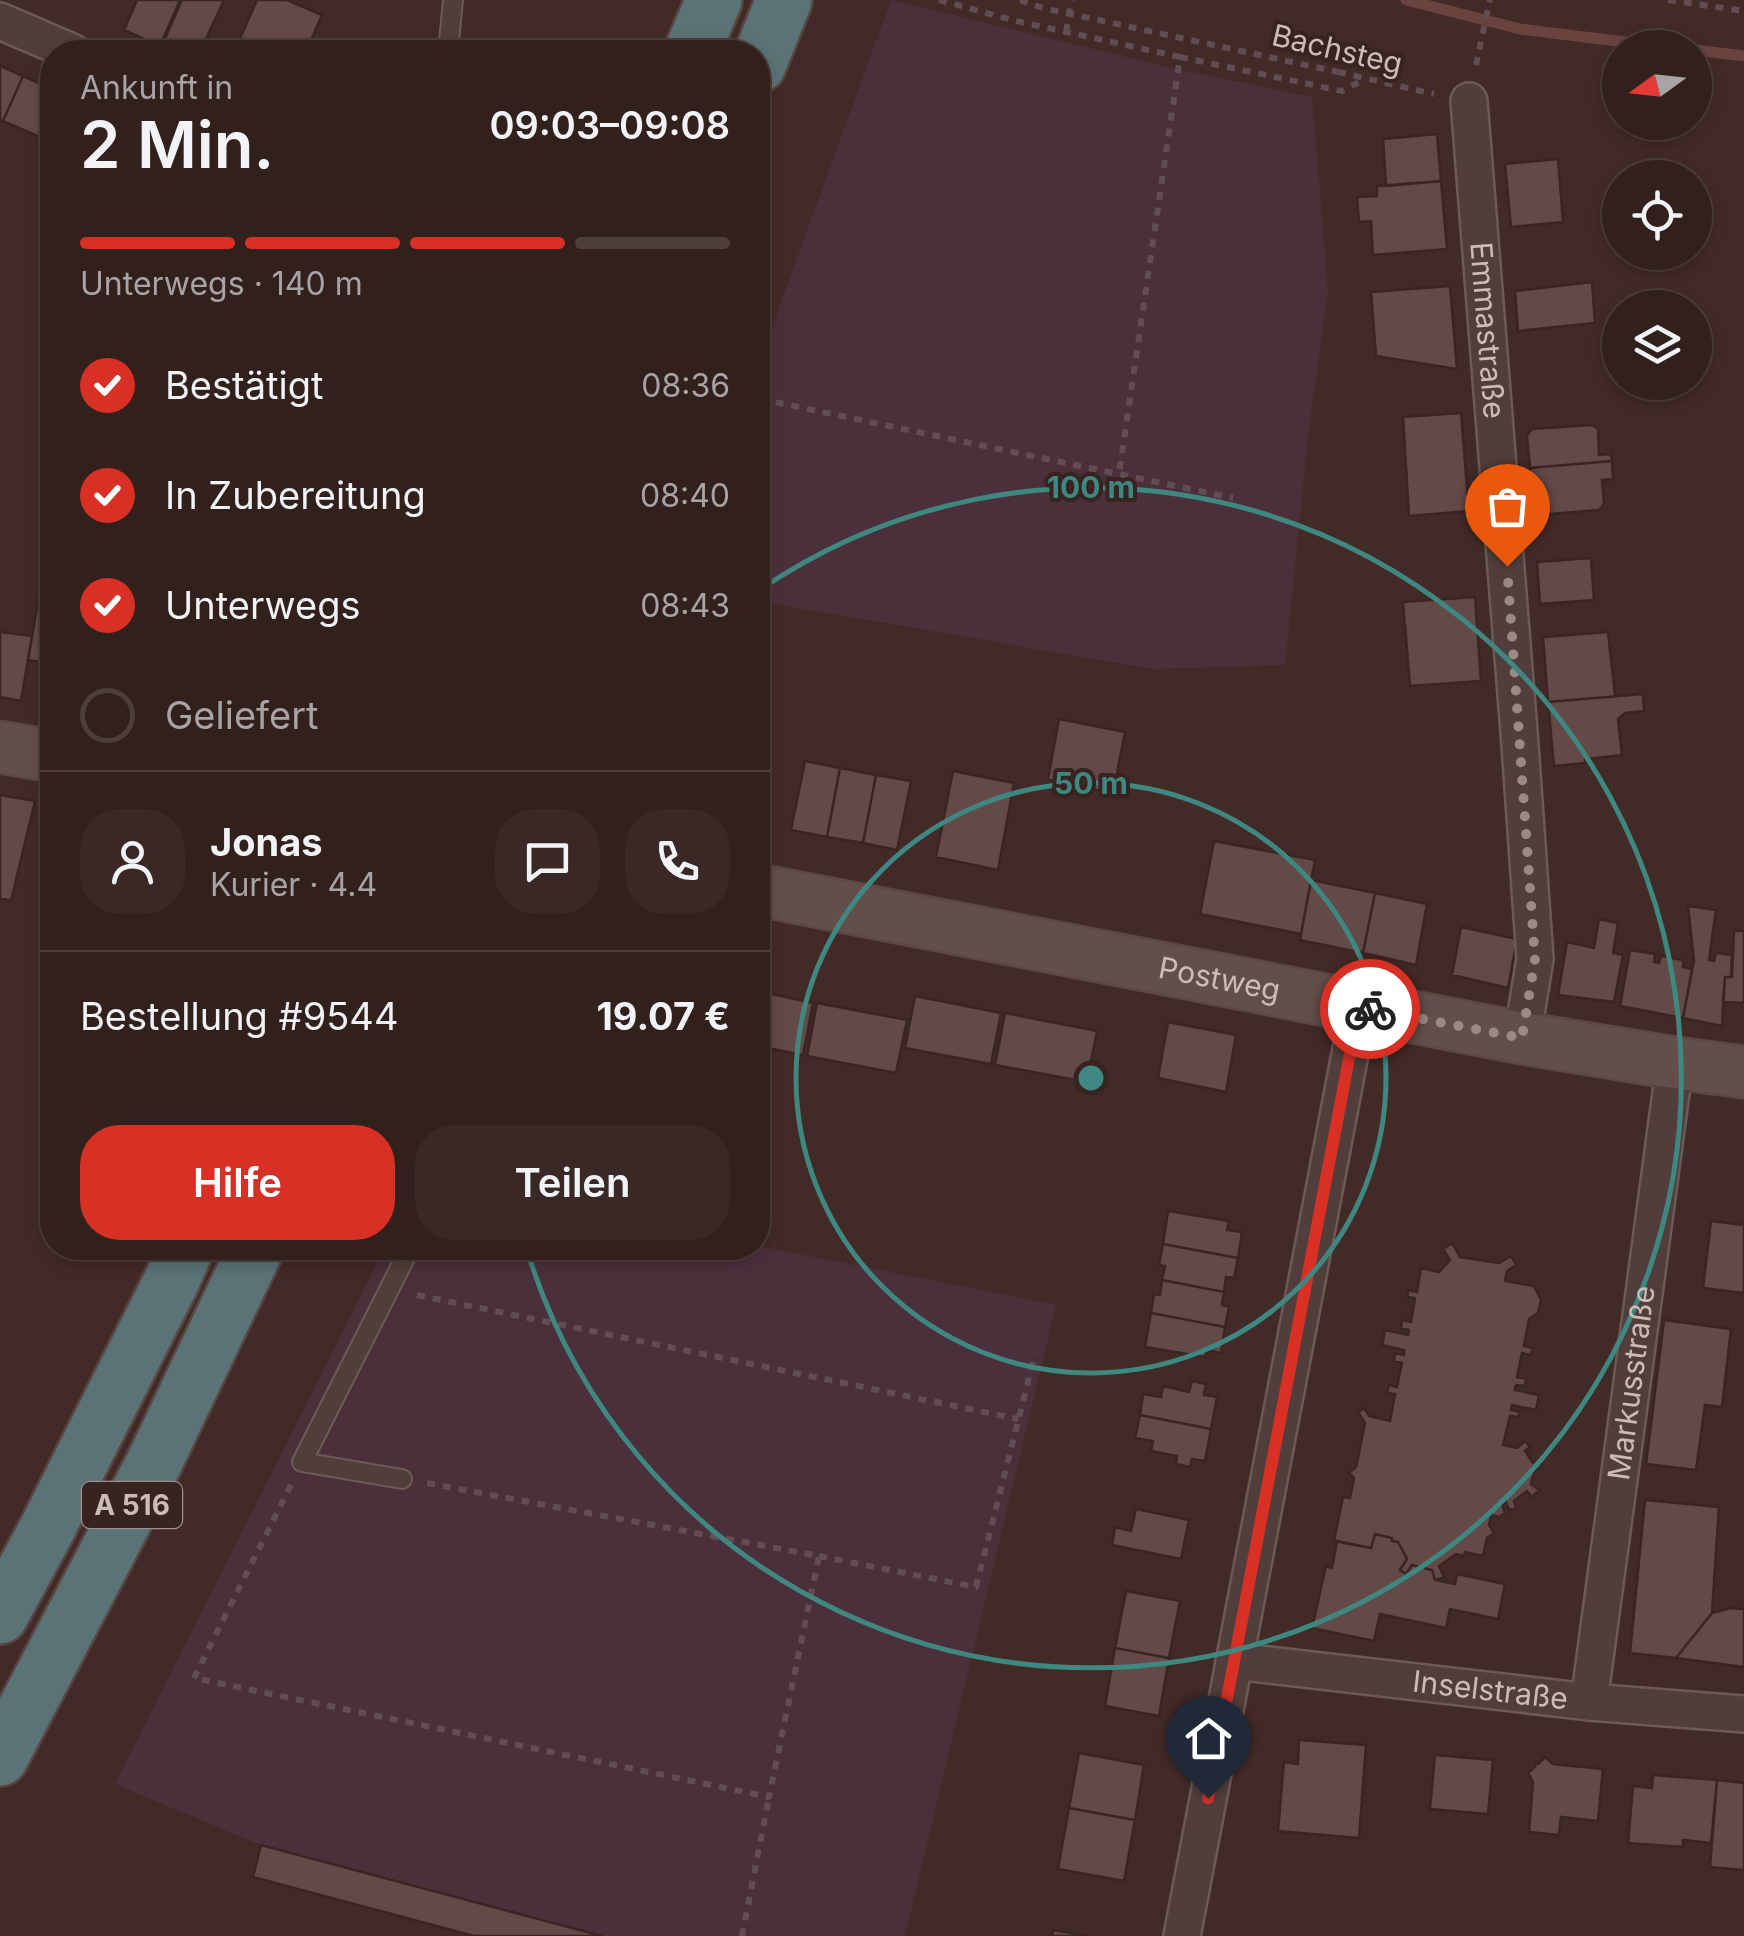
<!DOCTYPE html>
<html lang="de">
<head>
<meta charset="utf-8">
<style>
  :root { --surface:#32201d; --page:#3a2826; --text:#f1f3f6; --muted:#a8a3a4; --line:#4d3e3b; --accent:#d93025 }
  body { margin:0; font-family:Inter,sans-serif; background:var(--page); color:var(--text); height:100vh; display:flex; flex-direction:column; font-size:38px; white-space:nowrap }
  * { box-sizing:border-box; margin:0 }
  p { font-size:32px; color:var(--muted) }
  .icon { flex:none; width:55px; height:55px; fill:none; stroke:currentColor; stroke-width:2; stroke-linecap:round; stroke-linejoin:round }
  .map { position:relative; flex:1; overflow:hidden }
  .panel { position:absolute; left:40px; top:40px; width:730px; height:1220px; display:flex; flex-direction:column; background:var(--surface); border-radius:40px; box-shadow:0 5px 15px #0003,0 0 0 2px var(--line) }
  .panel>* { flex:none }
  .needle { width:65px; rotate:255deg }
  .controls { position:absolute; left:1602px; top:30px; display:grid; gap:20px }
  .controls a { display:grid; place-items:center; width:110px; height:110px; border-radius:50%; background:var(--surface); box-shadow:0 5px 15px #0003,0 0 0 2px var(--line); font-size:50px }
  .pin { position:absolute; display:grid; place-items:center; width:85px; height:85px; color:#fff; margin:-102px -42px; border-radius:50% 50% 50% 0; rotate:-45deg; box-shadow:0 0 10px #0007 }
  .pin .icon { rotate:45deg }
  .courier { position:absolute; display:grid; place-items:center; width:100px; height:100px; margin:-50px; border:8px solid #d93025; border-radius:50%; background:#fff; color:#222; box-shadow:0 2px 12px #0007 }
  .head em { font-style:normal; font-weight:600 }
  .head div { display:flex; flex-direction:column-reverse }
  .head { display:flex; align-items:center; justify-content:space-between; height:170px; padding:0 40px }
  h1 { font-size:65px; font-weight:600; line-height:75px }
  .bar { display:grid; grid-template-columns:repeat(4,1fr); gap:15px 10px; align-content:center; height:120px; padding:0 40px }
  .bar i { height:12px; border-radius:8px; background:var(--line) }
  .bar .on { background:var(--accent) }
  .bar p { grid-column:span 4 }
  .line { display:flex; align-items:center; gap:25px; padding:0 40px; border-top:2px solid var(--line) }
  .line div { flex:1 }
  .round { display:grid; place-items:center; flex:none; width:105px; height:105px; border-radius:40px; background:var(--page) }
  ol { padding:0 40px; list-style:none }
  li { display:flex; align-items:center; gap:30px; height:110px }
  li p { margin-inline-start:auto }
  li .icon { padding:10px; border-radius:50%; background:var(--accent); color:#fff; stroke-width:4 }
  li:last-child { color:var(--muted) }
  li i { width:55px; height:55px; border:5px solid var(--line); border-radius:50% }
  .action { display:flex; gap:20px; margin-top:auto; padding:20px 40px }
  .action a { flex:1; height:115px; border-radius:40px; background:var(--accent); color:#fff; font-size:40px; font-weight:600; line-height:115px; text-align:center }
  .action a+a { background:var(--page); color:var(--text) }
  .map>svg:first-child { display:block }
  .green { fill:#4b303c }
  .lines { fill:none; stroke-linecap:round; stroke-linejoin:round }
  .stream { stroke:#6a433e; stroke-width:11 }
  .building { fill:#634a47; stroke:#392522; stroke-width:2.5 }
  .lane-casing { stroke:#6c5a57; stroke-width:22 }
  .street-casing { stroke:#6c5a57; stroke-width:40 }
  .secondary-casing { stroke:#5b4845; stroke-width:55 }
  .highway-casing { stroke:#594643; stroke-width:60 }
  .path { stroke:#634d55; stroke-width:6; stroke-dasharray:8 8; stroke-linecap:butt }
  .lane { stroke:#513e3c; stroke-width:18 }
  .street { stroke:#513e3c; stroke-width:35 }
  .secondary { stroke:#644e4a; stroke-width:50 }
  .highway { stroke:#597377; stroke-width:55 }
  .path-bridge { stroke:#634d55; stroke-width:6; stroke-dasharray:8 8; stroke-linecap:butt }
  .done { stroke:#9b8986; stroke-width:10; stroke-dasharray:0 18 }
  .route { stroke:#d93025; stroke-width:12 }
  .ring { fill:none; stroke:#3e8881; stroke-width:5 }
  .labels { text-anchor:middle; stroke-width:8; stroke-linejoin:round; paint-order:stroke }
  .shield { fill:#372320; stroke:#9f8e8b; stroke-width:2.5 }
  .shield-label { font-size:28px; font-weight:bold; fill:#cbbcb9 }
  .street-label { font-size:30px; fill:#cbbcb9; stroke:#372320 }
  .centre { fill:#3e8881; stroke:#372320; stroke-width:5 }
  .ring-label { font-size:30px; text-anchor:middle; font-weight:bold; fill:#3e8881; stroke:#372320; stroke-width:8; stroke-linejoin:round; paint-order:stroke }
</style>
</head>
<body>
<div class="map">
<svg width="1744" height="1936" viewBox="0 0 1744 1936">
  <rect width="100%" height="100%" fill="#422a27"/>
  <path class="green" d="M891 0 1167 67 1312 97 1328 291 1308 437 1285 665 1153 669 758 601V366Z
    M758 1246 1056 1305 905 1936H602L261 1845 115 1784 385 1248H758Z"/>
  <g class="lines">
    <path class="stream" d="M1406 0 1520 29 1674 48
      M1695 50 1744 56"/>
  </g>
  <path class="building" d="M137 0H180L160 46 124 30Z
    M182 0H224L200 52H159Z
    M257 0H287L322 15 306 52H234Z
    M338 39 369 52H332Z
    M0 66 23 76 3 121 0 120Z
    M23 76 52 89V121L44 139 3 121Z
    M1437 134 1441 181 1386 186 1383 139Z
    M1558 159 1563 222 1511 227 1505 164Z
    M1441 181 1447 249 1373 255 1371 221 1359 222 1357 197 1377 196V186Z
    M1592 282 1595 323 1518 331 1515 291Z
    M1450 286 1457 369 1376 356 1371 292Z
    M1461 413 1469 511 1409 516 1403 417Z
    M1592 425 1598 429 1599 455 1611 454 1612 461 1530 468 1527 435 1532 429Z
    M1612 461 1613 479 1602 480 1604 504 1599 510 1538 515 1533 510 1530 468Z
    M1591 558 1594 600 1540 604 1537 562Z
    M42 578H44V584L52 586V664L28 660Z
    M1475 597 1481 681 1410 686 1403 602Z
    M0 632 32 636 21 701 0 697Z
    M1608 632 1615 695 1643 694 1548 702 1543 637Z
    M1643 694 1644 711 1625 713 1618 719 1622 755 1585 759V763L1554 766 1548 702Z
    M1059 719 1125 732 1113 794 1048 779Z
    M805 761 840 768 827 837 791 830Z
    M840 768 876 775 863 843 827 837Z
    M953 771 1014 783 998 870 936 857Z
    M876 775 911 781 897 850 863 843Z
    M0 795 35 801 11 901 0 898Z
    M1214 841 1315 860 1301 934 1200 914Z
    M1311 880 1375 893 1363 953 1300 940Z
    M1375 893 1427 904 1416 965 1363 953Z
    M1688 906 1716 910 1709 960 1714 961 1716 953 1732 955 1731 977H1725L1722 1026 1683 1018 1694 961Z
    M1599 919 1618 923 1613 953 1623 955 1614 1002 1558 995 1567 942 1594 948Z
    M1461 927 1517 939 1508 988 1452 975Z
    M1734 931H1744V1003L1723 1002 1725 977H1732Z
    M1630 950 1655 954 1654 962 1659 963 1661 956 1683 960V967L1692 969 1683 1018 1620 1006Z
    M758 991 813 1003 803 1055 758 1046Z
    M915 996 1001 1013 991 1064 905 1048Z
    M817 1003 907 1020 896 1073 807 1056Z
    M1005 1013 1097 1031 1087 1082 995 1065Z
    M1168 1022 1236 1035 1226 1092 1158 1078Z
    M1168 1211 1229 1221 1227 1230 1242 1232 1238 1258 1163 1244Z
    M1711 1221 1744 1225V1293L1703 1288Z
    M1452 1243 1460 1257 1499 1263 1511 1256 1516 1265 1507 1271 1505 1281 1534 1286 1541 1300 1538 1313 1529 1319 1524 1346 1533 1348 1531 1355 1522 1353 1517 1377 1526 1379 1525 1386 1516 1385 1515 1390 1539 1395 1536 1410 1512 1405 1511 1410 1520 1412 1518 1417 1510 1416 1503 1445 1517 1448 1525 1441 1530 1447 1525 1451 1533 1463 1539 1460 1542 1467 1535 1470 1531 1484 1539 1490 1532 1497 1527 1491 1514 1501 1516 1508 1509 1510 1506 1502 1502 1504 1505 1513 1499 1517 1491 1515 1489 1525 1494 1533 1487 1538 1483 1556 1465 1552 1464 1556 1456 1554 1439 1566 1444 1577 1435 1580 1432 1570 1412 1565 1406 1574 1400 1570 1407 1559 1398 1542 1392 1541V1538L1375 1534 1371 1548 1334 1541 1343 1497 1350 1498 1354 1478 1349 1473 1356 1467 1365 1423 1358 1412 1364 1408 1369 1416 1390 1421 1395 1394 1387 1393 1389 1385 1397 1387 1402 1363 1394 1361 1395 1353 1404 1355V1350L1382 1345 1385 1330 1408 1335 1409 1330 1401 1328 1402 1320 1411 1322 1415 1298 1407 1297 1408 1290 1417 1292 1421 1268 1439 1272 1450 1260 1443 1249Z
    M1163 1244 1238 1258 1234 1278 1226 1277 1224 1292 1162 1280 1165 1266 1159 1265Z
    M1162 1280 1224 1292 1222 1305 1229 1307 1225 1327 1151 1313 1154 1294 1160 1295Z
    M1151 1313 1225 1327 1221 1353 1207 1350 1205 1357 1145 1347Z
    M1664 1320 1731 1329 1722 1407 1705 1405 1696 1470 1646 1464Z
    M1192 1381 1206 1384 1204 1395 1217 1397 1211 1429 1140 1415 1143 1394 1161 1397 1163 1386 1189 1392Z
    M1140 1415 1211 1429 1205 1461 1192 1459 1190 1467 1176 1464 1177 1456 1151 1451 1153 1441 1135 1438Z
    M1645 1500 1719 1507 1712 1613 1676 1658 1630 1653Z
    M1136 1509 1189 1520 1181 1559 1112 1545 1115 1527 1131 1531Z
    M1375 1534 1392 1538V1541L1398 1542 1407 1559 1400 1570 1406 1574 1412 1565 1432 1570 1435 1580 1455 1584 1457 1574 1505 1584 1498 1619 1450 1609 1446 1628 1380 1614 1374 1641 1312 1628 1326 1566 1332 1568 1337 1541 1371 1548Z
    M1126 1591 1180 1601 1169 1658 1115 1648Z
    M1731 1608 1744 1609V1667L1676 1658 1712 1613Z
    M1115 1648 1169 1658 1159 1716 1105 1706Z
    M1299 1740 1366 1745 1359 1838 1278 1831 1284 1762 1298 1764Z
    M1079 1753 1144 1765 1135 1820 1069 1808Z
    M1435 1755 1493 1760 1488 1814 1430 1809Z
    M1545 1757 1553 1764 1603 1769 1598 1821 1561 1817 1559 1835 1529 1832 1533 1782 1528 1773 1535 1767V1763L1538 1764Z
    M1653 1775 1717 1780 1711 1843 1683 1840V1847L1628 1843 1633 1786 1652 1788Z
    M1717 1780 1744 1783V1870L1710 1867Z
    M1069 1808 1135 1820 1124 1881 1058 1869Z
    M261 1845 602 1936H474L253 1877Z
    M1053 1930 1090 1936H1052Z"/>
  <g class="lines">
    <g class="lane-casing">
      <path id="lane" d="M448 52 453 0
        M402 1479 302 1462 410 1248"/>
    </g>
    <g class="street-casing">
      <g id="street">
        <path d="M0 21 72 52"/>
        <path id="s1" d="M1469 101 1520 745 1535 959 1522 1038"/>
        <path id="s2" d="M1234 1661 1589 1702 1744 1714"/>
        <path id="s3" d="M1589 1702 1675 1063"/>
        <path d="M1182 1936 1359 1007"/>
      </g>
    </g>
    <g class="secondary-casing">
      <g id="secondary">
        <path d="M0 747 52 756"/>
        <path id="s4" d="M758 890 1522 1038 1675 1063 1744 1072"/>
      </g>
    </g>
    <g class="highway-casing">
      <path id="highway" d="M692 52 714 0
        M758 65 784 0
        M0 1616 46 1531 172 1280 186 1248
        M0 1758 155 1461 256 1248"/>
    </g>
    <path class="path" d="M939 0 1016 21 1180 57 1119 474
      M1668 0 1744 11
      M1066 32 1072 0
      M1180 57 1342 91 1363 80
      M1476 65 1490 0
      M1338 72 1434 94
      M760 399 1233 498
      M417 1295 1018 1419
      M291 1485 194 1678 769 1797 819 1556 427 1483
      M819 1556 976 1587 1035 1354
      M742 1936 769 1797"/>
    <use href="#lane" class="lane"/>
    <use href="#street" class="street"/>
    <use href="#secondary" class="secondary"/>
    <use href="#highway" class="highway"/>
    <path class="path-bridge" d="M1020 0 1043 8 1338 72"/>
  </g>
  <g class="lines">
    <path class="done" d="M1370 1009 1522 1038 1535 959 1507 566"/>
    <path class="route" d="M1208 1798 1359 1006 1370 1009"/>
  </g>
  <g class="ring">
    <circle cx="1091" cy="1078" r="295"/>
    <path d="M761 589A590 590 0 1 1 527 1250"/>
  </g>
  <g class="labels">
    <rect class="shield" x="82" y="1482" width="100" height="46" rx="8"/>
    <g class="shield-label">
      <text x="132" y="1515">A 516</text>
    </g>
    <g class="street-label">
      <text transform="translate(1337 50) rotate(13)" y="10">Bachsteg</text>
      <text dy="10" stroke="none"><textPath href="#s1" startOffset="230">Emmastraße</textPath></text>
      <text dy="10" stroke="none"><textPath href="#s4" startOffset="470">Postweg</textPath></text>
      <text dy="10" stroke="none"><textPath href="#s3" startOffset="322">Markusstraße</textPath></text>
      <text dy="10" stroke="none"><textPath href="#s2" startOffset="258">Inselstraße</textPath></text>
    </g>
  </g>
  <circle cx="1091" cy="1078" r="15" class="centre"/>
  <g class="ring-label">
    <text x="1091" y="498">100 m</text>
    <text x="1091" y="794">50 m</text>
  </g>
</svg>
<div class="controls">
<a><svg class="needle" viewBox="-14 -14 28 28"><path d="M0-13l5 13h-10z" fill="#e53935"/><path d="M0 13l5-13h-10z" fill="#a8a3a4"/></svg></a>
<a><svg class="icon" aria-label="locate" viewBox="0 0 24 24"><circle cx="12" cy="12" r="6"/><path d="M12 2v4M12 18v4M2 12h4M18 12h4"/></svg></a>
<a><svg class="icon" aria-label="layers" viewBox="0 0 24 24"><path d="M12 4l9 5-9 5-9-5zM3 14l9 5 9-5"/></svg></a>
</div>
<div class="pin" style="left:1507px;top:566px;background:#ea580c"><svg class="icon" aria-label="bag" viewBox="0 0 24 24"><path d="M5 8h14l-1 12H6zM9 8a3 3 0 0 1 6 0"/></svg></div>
<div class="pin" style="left:1208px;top:1798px;background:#1f2937"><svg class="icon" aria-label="home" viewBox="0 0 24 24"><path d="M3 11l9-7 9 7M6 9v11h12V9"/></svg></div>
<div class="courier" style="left:1370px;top:1009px"><svg class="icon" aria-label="bike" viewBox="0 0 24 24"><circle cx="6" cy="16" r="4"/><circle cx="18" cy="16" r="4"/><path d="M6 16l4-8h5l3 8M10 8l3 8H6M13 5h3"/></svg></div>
<section class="panel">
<div class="head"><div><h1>2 Min.</h1><p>Ankunft in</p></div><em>09:03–09:08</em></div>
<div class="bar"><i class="on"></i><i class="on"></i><i class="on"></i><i></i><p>Unterwegs · 140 m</p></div>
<ol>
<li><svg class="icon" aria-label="check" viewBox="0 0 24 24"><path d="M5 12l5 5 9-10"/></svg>Bestätigt<p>08:36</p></li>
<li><svg class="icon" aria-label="check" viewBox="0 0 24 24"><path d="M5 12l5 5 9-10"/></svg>In Zubereitung<p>08:40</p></li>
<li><svg class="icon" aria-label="check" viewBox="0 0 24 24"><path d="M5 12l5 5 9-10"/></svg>Unterwegs<p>08:43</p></li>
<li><i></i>Geliefert</li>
</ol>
<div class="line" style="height:180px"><a class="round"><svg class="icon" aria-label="person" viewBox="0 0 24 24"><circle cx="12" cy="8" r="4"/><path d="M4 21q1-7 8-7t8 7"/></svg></a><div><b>Jonas</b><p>Kurier · 4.4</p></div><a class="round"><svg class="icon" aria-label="chat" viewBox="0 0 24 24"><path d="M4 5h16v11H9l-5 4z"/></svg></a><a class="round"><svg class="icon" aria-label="phone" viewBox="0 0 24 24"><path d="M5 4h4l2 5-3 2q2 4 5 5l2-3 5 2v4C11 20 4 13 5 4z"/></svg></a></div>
<div class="line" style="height:130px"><div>Bestellung #9544</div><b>19.07 €</b></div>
<div class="action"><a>Hilfe</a><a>Teilen</a></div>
</section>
</div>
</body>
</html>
